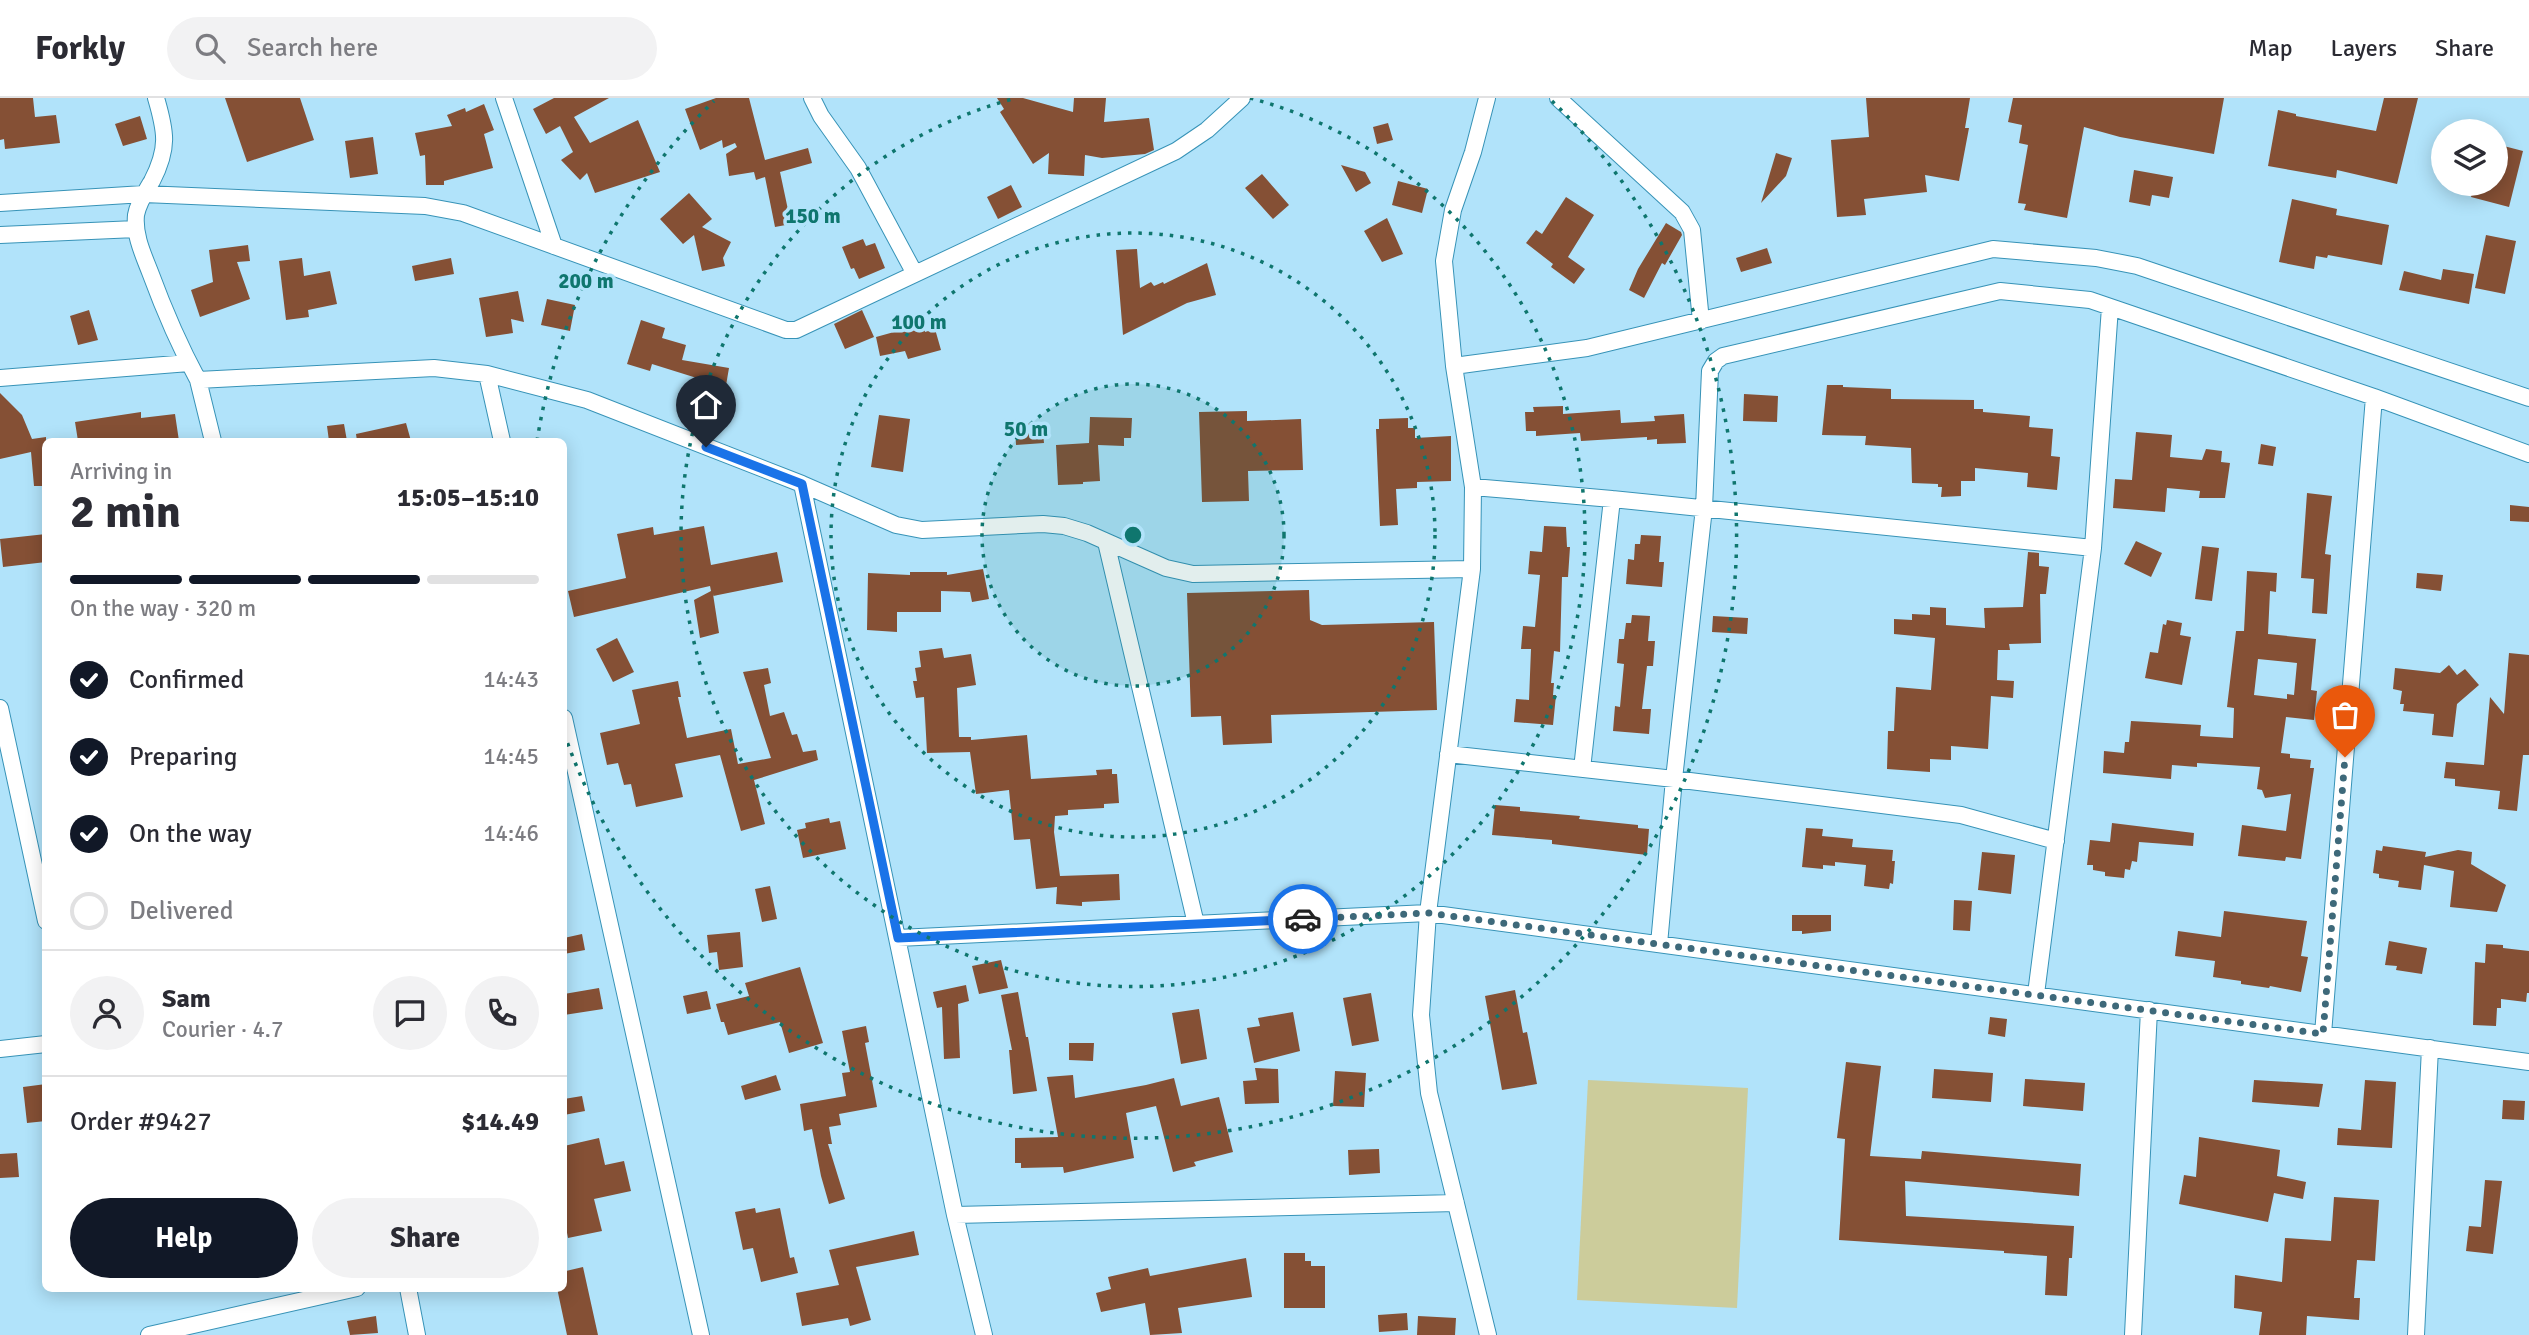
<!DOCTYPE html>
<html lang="en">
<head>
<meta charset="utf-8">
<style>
  :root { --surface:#fff; --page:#f2f2f3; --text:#2b2b33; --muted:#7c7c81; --line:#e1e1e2; --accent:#111827 }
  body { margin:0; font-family:Signika,sans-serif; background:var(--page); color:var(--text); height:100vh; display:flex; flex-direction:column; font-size:26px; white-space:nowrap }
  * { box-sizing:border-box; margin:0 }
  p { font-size:23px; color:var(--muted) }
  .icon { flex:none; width:38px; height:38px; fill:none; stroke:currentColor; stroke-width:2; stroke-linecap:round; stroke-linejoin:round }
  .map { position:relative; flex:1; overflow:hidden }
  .drawer { position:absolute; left:42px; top:340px; width:525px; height:854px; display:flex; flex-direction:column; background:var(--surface); border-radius:10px; box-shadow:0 4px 18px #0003 }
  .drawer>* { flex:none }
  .controls { position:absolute; left:2431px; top:21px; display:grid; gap:14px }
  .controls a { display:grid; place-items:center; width:77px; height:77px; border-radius:50%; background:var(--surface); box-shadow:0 4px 18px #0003; font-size:35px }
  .pin { position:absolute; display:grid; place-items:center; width:60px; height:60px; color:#fff; margin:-72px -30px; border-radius:50% 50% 50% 0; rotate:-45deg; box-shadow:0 0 7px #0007 }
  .pin .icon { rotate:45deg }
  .courier { position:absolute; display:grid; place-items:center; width:70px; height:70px; margin:-35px; border:5px solid #1a73e8; border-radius:50%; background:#fff; color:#222; box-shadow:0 2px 9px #0007 }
  .summary em { font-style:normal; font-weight:700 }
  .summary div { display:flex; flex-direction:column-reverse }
  .summary { display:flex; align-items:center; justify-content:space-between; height:119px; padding:0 28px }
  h1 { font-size:46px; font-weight:700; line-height:52px }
  .bar { display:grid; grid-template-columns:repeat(4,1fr); gap:10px 7px; align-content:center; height:84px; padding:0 28px }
  .bar i { height:9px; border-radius:5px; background:var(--line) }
  .bar .selected { background:var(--accent) }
  .bar p { grid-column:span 4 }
  .line { display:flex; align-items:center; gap:18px; padding:0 28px; border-top:2px solid var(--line) }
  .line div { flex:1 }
  .round { display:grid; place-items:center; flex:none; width:74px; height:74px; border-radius:37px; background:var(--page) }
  ol { padding:0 28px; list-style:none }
  li { display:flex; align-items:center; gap:21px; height:77px }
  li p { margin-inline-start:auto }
  li .icon { padding:7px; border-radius:50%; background:var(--accent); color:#fff; stroke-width:4 }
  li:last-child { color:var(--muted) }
  li i { width:38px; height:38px; border:4px solid var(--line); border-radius:50% }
  .primary-button { display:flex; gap:14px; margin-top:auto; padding:14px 28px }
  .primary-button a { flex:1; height:80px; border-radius:42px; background:var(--accent); color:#fff; font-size:28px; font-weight:700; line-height:80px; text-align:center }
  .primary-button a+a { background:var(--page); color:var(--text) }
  header { display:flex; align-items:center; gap:42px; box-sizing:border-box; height:98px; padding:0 35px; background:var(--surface); border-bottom:2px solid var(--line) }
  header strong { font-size:33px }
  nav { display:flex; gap:38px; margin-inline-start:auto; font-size:24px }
  .search { width:490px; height:63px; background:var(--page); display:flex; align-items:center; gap:18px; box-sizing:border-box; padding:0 24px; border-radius:38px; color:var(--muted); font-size:26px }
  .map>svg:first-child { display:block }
  .green { fill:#cccc9b }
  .building { fill:#855035; fill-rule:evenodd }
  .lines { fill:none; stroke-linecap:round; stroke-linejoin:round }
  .minor-casing { stroke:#3793b7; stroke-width:18 }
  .minor { stroke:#fff; stroke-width:16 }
  .done { stroke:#3e697a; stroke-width:7; stroke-dasharray:0 12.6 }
  .route { stroke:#1a73e8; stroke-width:9 }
  .ring { fill:none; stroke:#0f766e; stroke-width:3.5; stroke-dasharray:3.5 7 }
  .centre { fill:#0f766e; stroke:#b1e3fa; stroke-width:3.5 }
  .ring-label { font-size:21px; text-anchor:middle; font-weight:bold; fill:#0f766e; stroke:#b1e3fa; stroke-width:7; stroke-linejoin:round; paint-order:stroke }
</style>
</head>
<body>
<header>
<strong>Forkly</strong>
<div class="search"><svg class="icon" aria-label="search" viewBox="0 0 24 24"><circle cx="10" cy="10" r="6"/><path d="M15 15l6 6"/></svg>Search here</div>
<nav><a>Map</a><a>Layers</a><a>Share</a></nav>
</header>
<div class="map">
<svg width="2529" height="1237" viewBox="0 0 2529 1237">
  <rect width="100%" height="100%" fill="#b1e3fa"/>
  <path class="green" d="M1588 982 1748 990 1737 1210 1577 1202Z"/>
  <path class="building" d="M0 0H33L35 19 56 17 60 45 5 51 4 41 0 42Z
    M225 0H300L314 42 247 64Z
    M554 0H609L574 19 590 45 638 22 660 74 595 95 587 75 580 82 561 62 573 54 560 28 546 36 533 11Z
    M716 0H749L765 62 808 50 812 65 780 74 791 126 775 129 765 79 756 82 754 74 729 78 726 56 737 49 735 45 723 50 722 42 700 52 685 11Z
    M997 0H1023L1073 14 1074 0H1106L1104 24 1149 20 1154 52 1145 56 1102 60 1085 57 1084 78 1048 76 1049 55 1033 66 1000 14 1004 11Z
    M1866 0H1970L1965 30H1969L1959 83 1925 77 1927 94 1864 101 1866 117 1837 119 1831 42 1869 39Z
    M2013 0H2224L2214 56 2120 39 2084 29 2067 120 2024 112 2026 106 2018 105 2028 47 2019 45 2022 27 2008 24Z
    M2384 0H2418L2397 86 2337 72 2336 80 2268 68 2278 12 2296 16V18L2376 33Z
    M484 6 494 32 484 36 493 70 444 83V87H426L425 57 420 58 415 35 452 28 447 17 465 10 466 14Z
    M140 18 147 41 123 48 115 26Z
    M1388 25 1393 42 1377 46 1373 29Z
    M373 39 378 76 350 80 345 43Z
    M2496 46 2523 53 2509 109 2471 99 2474 86H2496Z
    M1776 55 1792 60 1786 78 1761 105Z
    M1341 67 1365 74 1371 85 1356 94Z
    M2134 72 2173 79 2169 100 2152 97 2150 108 2129 104Z
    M1262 76 1289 107 1273 121 1245 90Z
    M1398 83 1428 91 1422 115 1392 107Z
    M1011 87 1022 109 998 121 987 99Z
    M689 95 712 121 702 129 731 144 723 160 725 168 702 173 694 137 683 146 660 121Z
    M1566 99 1594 117 1568 159 1585 171 1574 186 1551 169 1553 166 1526 145 1536 132 1542 136Z
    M2292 101 2337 111 2336 117 2389 127 2382 167 2328 157 2327 160 2316 158 2314 171 2279 164Z
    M1387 120 1403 156 1382 164 1364 133Z
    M1666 125 1681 134 1682 137 1665 167 1662 165 1644 200 1629 192 1638 171Z
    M2486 137 2516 143 2505 196 2475 190Z
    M863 141 866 148 875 145 885 170 859 181 854 170 851 171 842 149Z
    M248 147 250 163 237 164 250 201 200 219 191 192 213 184 209 152Z
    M1767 150 1772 165 1741 174 1736 160Z
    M1137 151 1140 190 1151 184 1154 188 1163 184 1164 186 1207 165 1216 197 1187 205 1123 237 1116 152Z
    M302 160 304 178 330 173 337 206 308 212 309 219 286 222 279 163Z
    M451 160 454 176 415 183 412 168Z
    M2443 171 2474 176 2469 206 2399 192 2404 173 2441 182Z
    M518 193 524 224 511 221 513 235 486 239 479 200Z
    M547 201 575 207 570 233 541 227Z
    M89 212 98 242 78 247 70 218Z
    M862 212 874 239 845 251 834 226Z
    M641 222 665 230 662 240 686 247 682 262 729 270 724 299 730 300 726 321 694 316 700 281 652 266 650 273 627 266Z
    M923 226 925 234 935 231 941 252 908 261 905 253 880 258 876 239Z
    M1827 287H1843V289L1891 291V301L1974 302V311H1983V314L2030 318 2029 329 2053 331 2051 358 2060 359 2057 392 2027 389 2028 375 1975 370V383H1961V398L1941 399 1942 389H1938V386L1912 385 1911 350 1865 347 1866 338 1822 337Z
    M0 295 22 317 32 341 46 339V388H34L31 354 0 361Z
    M1744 296 1778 298 1777 324 1743 323Z
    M1563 308V316L1620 312 1621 325 1655 323 1654 318 1684 316 1686 345 1657 346V341L1647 342V339L1581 343 1580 335 1536 338V333H1526L1525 314H1534L1533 309Z
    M1247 313V323L1301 321 1303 372 1248 373 1249 403 1202 404 1199 314Z
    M141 314V320L175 316 179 343H78L75 324Z
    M879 317 910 321 903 374 871 369Z
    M1090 319 1132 320 1131 340H1124V348L1098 347 1100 383 1083 384V386L1058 387 1056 347 1089 345Z
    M1408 320V330H1415V340L1451 338V383L1417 384V390L1396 391 1398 427 1380 428 1376 331H1379V321Z
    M406 325 411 343H357L356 336Z
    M1042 325 1044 345 1016 347 1015 326Z
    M344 326 347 343H329L327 328Z
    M2136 334 2172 337 2170 359 2202 362 2206 351 2222 353 2221 364 2230 365 2225 400H2199L2200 393 2167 390 2165 414 2113 410 2115 381 2132 382Z
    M2261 346 2276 349 2273 368 2258 366Z
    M2307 395 2332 398 2325 456 2331 457 2327 516 2312 515 2314 481 2301 480Z
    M2510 407 2529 409V424L2510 423Z
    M704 428 711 467 777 454 783 484 713 498V496L719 535 700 540 694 502 711 493 710 488 574 519 568 493 626 480 617 436 653 429 654 437Z
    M1544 428 1566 429 1567 449H1570L1568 479H1562L1560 554 1554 553 1551 585H1554L1553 597H1556L1553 627 1514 624 1516 601 1529 602 1531 551H1521L1523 528 1535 529 1540 477 1528 476 1530 453 1542 454Z
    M46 436V464L3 469 0 441Z
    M1641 437 1661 438 1659 464H1664L1662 489 1626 486 1628 461 1634 462 1635 446H1640Z
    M2136 443 2162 455 2151 479 2124 466Z
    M2202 448 2219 450 2212 503 2195 501Z
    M2028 454 2039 455V468L2049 469 2046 496H2040L2041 545 2009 546 2010 552H1998L1997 582 2014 583 2013 600 1991 598 1988 651 1951 648V662L1930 661V674L1887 671 1888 633H1894L1896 589 1931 592 1935 540 1894 536V521L1912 522V516L1930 517V509L1946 510V527L1985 530 1984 510 2023 509Z
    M983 471 989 501 972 504 970 494 941 493V514H897V534L867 532 868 475 910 477V474H947V477Z
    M2247 473 2277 475 2276 494 2270 493 2268 536 2316 541 2311 592 2317 593 2314 622 2286 619 2281 655 2290 656V660L2311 662 2310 670H2314L2301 761 2286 759 2285 763 2238 758 2242 727 2286 733 2291 696 2265 700 2262 692 2257 691 2260 669 2197 665V669L2172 667 2171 681 2103 675 2104 653 2124 655 2125 644H2129L2131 623 2201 627 2200 638 2233 640 2234 610 2227 609 2236 533H2244ZM2258 561 2297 565 2294 597 2287 596V601L2254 597Z
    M2417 475 2443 477 2441 493 2416 490Z
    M1309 492 1310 522 1322 527 1434 524 1437 612 1271 617 1272 645 1223 647 1221 618 1191 619 1187 495Z
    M1632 517 1650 518 1648 543H1655L1653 568H1647L1642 611H1651L1649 636 1613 633 1615 608 1620 609 1624 566 1617 565 1619 541H1624L1626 525H1631Z
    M1713 518 1748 520 1747 536 1712 534Z
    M2167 522 2182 525 2180 537 2191 539 2182 587 2145 580 2150 554 2158 555 2163 526 2166 527Z
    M617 540 634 574 613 584 596 551Z
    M942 550 944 560 971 556 976 587 957 590 959 639H971V642L1027 637 1031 681 1097 677 1096 672 1112 671V676H1117L1119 705 1104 706V710L1068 712V717L1055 718 1054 734 1060 778 1119 776 1120 802 1082 804V808L1056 806 1057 789 1036 791 1030 741 1014 742 1009 692 976 696 970 654 927 655 924 599 916 600 913 583H917L915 570 921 569 919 553Z
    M2509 555 2529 557V657H2523L2517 713 2498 711 2500 693 2455 688V681L2444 680 2446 664 2484 667 2490 599 2504 616Z
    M2449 567 2457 577 2465 571 2479 587 2457 606 2453 639 2432 637 2434 616 2403 613 2404 606H2400L2402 593 2393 591 2395 570 2440 575Z
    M768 570 771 585 764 587 770 618 784 614 792 637 797 636 803 654 816 652 818 662 754 682 765 726 741 733 720 657 675 666 683 699 636 709 631 686 624 687 618 665 607 667 600 635 640 626 632 592 678 583 681 599H678L687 640 731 631 738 666 771 660 743 574Z
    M1495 707 1520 709V713L1580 718 1579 721 1638 727V730L1649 731 1647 757 1552 746V742L1492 737Z
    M829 720 830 725 840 723 846 751 803 760 797 732 806 730 805 725Z
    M2112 725 2194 735 2193 748 2139 744 2137 764 2132 763 2130 772 2125 771 2124 780 2105 778V774L2093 772V767H2087L2090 742 2110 744Z
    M1806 730 1823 731 1822 738 1853 741 1852 749 1893 752 1892 763H1895L1893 786 1890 785 1889 791 1864 788 1866 767 1835 764V768L1823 767V771L1802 769Z
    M2383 748 2426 754 2425 759 2458 752 2472 754 2471 766 2506 787 2497 814 2450 809 2454 773 2424 767 2421 792 2398 789 2399 783 2379 780V776L2373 775 2376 752 2382 753Z
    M1982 754 2015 757 2011 796 1978 792Z
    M770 788 777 821 762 824 755 791Z
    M1954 802 1972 803 1970 833 1953 832Z
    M2224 813 2307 823 2301 858 2308 859 2301 894 2270 888 2269 890 2241 886V883L2213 879 2215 863 2175 858 2178 833 2221 839Z
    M1792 817H1831V833L1802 836V833H1792Z
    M740 834 743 869 719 872 717 854 709 855 707 837Z
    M582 836 585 852 564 856V840Z
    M2389 843 2427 850 2422 876 2396 872 2397 868 2385 867Z
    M2486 846 2503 847V850L2529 853V895H2527L2526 904 2501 901V910H2497L2496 928 2473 927 2475 864 2485 865Z
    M1001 862 1008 890 979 896 972 868Z
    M800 869 823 945 789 955 780 924 728 937 724 924H721L716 906 749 898 745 885Z
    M966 887 969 903 958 906 960 960 944 961 942 909 937 910 933 894Z
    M599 890 603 911 564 917V896Z
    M1515 892 1523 935 1527 934 1537 986 1502 992 1485 898Z
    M707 893 711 911 687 916 683 898Z
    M1018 894 1026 939H1028L1037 993 1013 996 1009 952H1012L1001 897Z
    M1371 895 1379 943 1352 948 1343 900Z
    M1199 911 1207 961 1181 966 1172 915Z
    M1293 914 1300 953 1254 965 1247 930 1260 928 1258 920Z
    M1990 919 2007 921 2005 939 1988 936Z
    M866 928 869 944 865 945 877 1009 839 1016 841 1027 829 1029 832 1046H828L845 1101 829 1106 821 1078 812 1031 804 1033 800 1006 846 998 842 975 850 974 842 933Z
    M1069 945H1094L1093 963 1069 962Z
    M1846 964 1881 968 1870 1058 1921 1061 1922 1053 2081 1066 2079 1098 1905 1083 1906 1118 2074 1128 2072 1160H2069L2067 1198 2045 1197 2047 1158 2004 1155V1153L1839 1142 1845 1041 1837 1040Z
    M1255 970 1278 971 1279 1005 1245 1006 1243 983 1257 982Z
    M1934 971 1993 975 1991 1004 1932 1000Z
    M1335 973 1366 975 1364 1009 1333 1008Z
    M776 977 781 992 745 1002 741 988Z
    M1073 977 1075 1000 1146 987 1174 980 1181 1008 1219 999 1233 1054 1194 1064 1196 1068 1173 1074 1156 1008 1126 1015 1134 1060 1064 1075 1063 1069 1021 1070V1065H1015V1040L1058 1039 1047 979Z
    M2025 981 2085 985 2083 1013 2023 1008Z
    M2254 982 2323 986 2319 1009 2252 1004Z
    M2365 982 2396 984 2392 1050 2337 1047 2338 1030 2361 1032Z
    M46 986V1023L27 1025 23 989Z
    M582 998 585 1013 564 1017V1001Z
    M2503 1002 2525 1003 2524 1022 2502 1021Z
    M2199 1039 2280 1052 2277 1078 2306 1084 2303 1101 2274 1095 2268 1124 2179 1106 2184 1077 2196 1079Z
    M599 1040 605 1067 624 1063 631 1093 594 1101 602 1133 568 1140 564 1119V1048Z
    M1379 1051 1380 1075 1349 1077 1348 1052Z
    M17 1055 19 1079 0 1080V1056Z
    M2485 1082 2502 1083 2493 1156 2466 1153 2469 1128 2481 1129Z
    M2334 1099 2379 1102 2375 1163 2357 1162 2354 1200H2360L2359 1222 2307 1218 2306 1237H2259L2262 1214 2234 1210 2235 1177 2282 1184 2285 1140 2331 1143Z
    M755 1110 756 1115 780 1110 790 1160 794 1159 798 1175 761 1184 753 1150 743 1152 735 1114Z
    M914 1133 919 1157 856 1169 871 1222 850 1228 848 1220 802 1228 796 1195 839 1187 829 1152Z
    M1284 1155H1305V1163H1311V1168H1325V1210H1284Z
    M1246 1160 1252 1199 1178 1210 1182 1235 1150 1237 1145 1205 1101 1214 1096 1195 1111 1191 1108 1179 1148 1170 1150 1178Z
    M583 1169 598 1237H567L557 1190H564V1178L567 1177 566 1173Z
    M1407 1215 1408 1232 1379 1234 1378 1217Z
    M376 1218 378 1235 350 1237 347 1223Z
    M1418 1218 1456 1220 1455 1237H1417Z"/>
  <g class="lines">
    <g class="minor-casing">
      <path id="minor" d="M156 0C166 34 169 50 152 83 146 93 138 105 136 117 134 137 143 156 150 174 164 212 179 247 198 282L434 270 487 276 587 302 802 386 896 427 922 432 1043 426 1064 428 1087 435 1166 470 1193 476 1472 471
        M504 0 554 148
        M812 0 821 18 858 70 915 176
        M1487 0 1473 54 1453 112 1444 163 1454 268 1473 389 1472 471 1428 815 1421 917 1429 995 1488 1237
        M1558 0 1682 114 1692 132 1701 223
        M0 105 144 96 425 108 463 115 786 232H796L1176 53 1207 32 1242 0
        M0 137 136 131
        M1454 268 1587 250 1993 151 2096 160 2137 168 2529 300
        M487 276 502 343
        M0 280 189 265
        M198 282 213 343
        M802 386 955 1117
        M1473 389 1612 401 2093 450
        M1106 444 1196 826
        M0 610 46 823
        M564 620 701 1237
        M1448 656 1674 681 1961 717 2056 743
        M1582 671 1612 401
        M898 840 1428 815 2529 964
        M1659 846 1674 681 1704 410 1710 273 1716 263 1723 258 2000 193 2090 202 2374 299 2529 356
        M2036 896 2093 450 2110 209
        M2323 936 2374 299
        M0 951 46 946
        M408 1190 417 1237
        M149 1237 357 1190
        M984 1237 955 1117 1456 1105
        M2133 1237 2149 912
        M2416 1237 2430 950"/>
    </g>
    <use href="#minor" class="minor"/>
  </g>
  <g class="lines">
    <path class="done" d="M1303 821 1428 815 2323 936 2345 659"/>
    <path class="route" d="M706 349 802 386 898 840 1303 821"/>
  </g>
  <circle cx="1133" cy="437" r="151" fill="#0f766e" fill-opacity=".12"/>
  <g class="ring">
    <circle cx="1133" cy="437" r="151"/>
    <circle cx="1133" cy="437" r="302"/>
    <path d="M1250 0A452 452 0 1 1 1016 0"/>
    <path d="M537 343A603 603 0 0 1 714 3M1552 3A603 603 0 1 1 565 638"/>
  </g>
  <circle cx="1133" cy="437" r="10" class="centre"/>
  <g class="ring-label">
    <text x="813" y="125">150 m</text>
    <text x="586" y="190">200 m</text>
    <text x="919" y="231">100 m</text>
    <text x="1026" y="338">50 m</text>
  </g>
</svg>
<div class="controls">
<a><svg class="icon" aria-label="layers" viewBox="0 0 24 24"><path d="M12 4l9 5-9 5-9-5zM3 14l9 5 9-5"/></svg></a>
</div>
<div class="pin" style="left:2345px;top:659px;background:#ea580c"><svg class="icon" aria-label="bag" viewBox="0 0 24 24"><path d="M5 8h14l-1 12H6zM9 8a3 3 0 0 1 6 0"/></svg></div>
<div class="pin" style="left:706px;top:349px;background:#1f2937"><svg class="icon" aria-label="home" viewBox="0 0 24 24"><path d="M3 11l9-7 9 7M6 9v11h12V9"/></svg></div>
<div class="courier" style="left:1303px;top:821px"><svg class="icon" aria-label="car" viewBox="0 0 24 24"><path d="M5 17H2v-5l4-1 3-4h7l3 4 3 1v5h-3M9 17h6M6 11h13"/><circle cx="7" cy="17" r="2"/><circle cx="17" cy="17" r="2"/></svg></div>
<section class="drawer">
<div class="summary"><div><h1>2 min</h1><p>Arriving in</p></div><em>15:05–15:10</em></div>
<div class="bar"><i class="selected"></i><i class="selected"></i><i class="selected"></i><i></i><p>On the way · 320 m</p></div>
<ol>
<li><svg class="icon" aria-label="check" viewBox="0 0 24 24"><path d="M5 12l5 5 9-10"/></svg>Confirmed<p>14:43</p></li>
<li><svg class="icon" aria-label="check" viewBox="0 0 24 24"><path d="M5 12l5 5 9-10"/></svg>Preparing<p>14:45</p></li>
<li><svg class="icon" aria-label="check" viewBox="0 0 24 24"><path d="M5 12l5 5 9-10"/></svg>On the way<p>14:46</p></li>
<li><i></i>Delivered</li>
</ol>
<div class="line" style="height:126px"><a class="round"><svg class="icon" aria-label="person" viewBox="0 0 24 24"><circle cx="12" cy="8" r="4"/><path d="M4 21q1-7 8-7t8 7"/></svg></a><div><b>Sam</b><p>Courier · 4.7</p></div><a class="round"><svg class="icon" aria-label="chat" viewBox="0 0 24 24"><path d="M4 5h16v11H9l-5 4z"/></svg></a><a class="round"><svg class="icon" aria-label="phone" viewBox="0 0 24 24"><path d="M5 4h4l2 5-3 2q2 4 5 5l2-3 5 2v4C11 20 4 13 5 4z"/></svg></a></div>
<div class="line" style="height:91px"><div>Order #9427</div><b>$14.49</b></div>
<div class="primary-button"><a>Help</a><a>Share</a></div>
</section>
</div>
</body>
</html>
